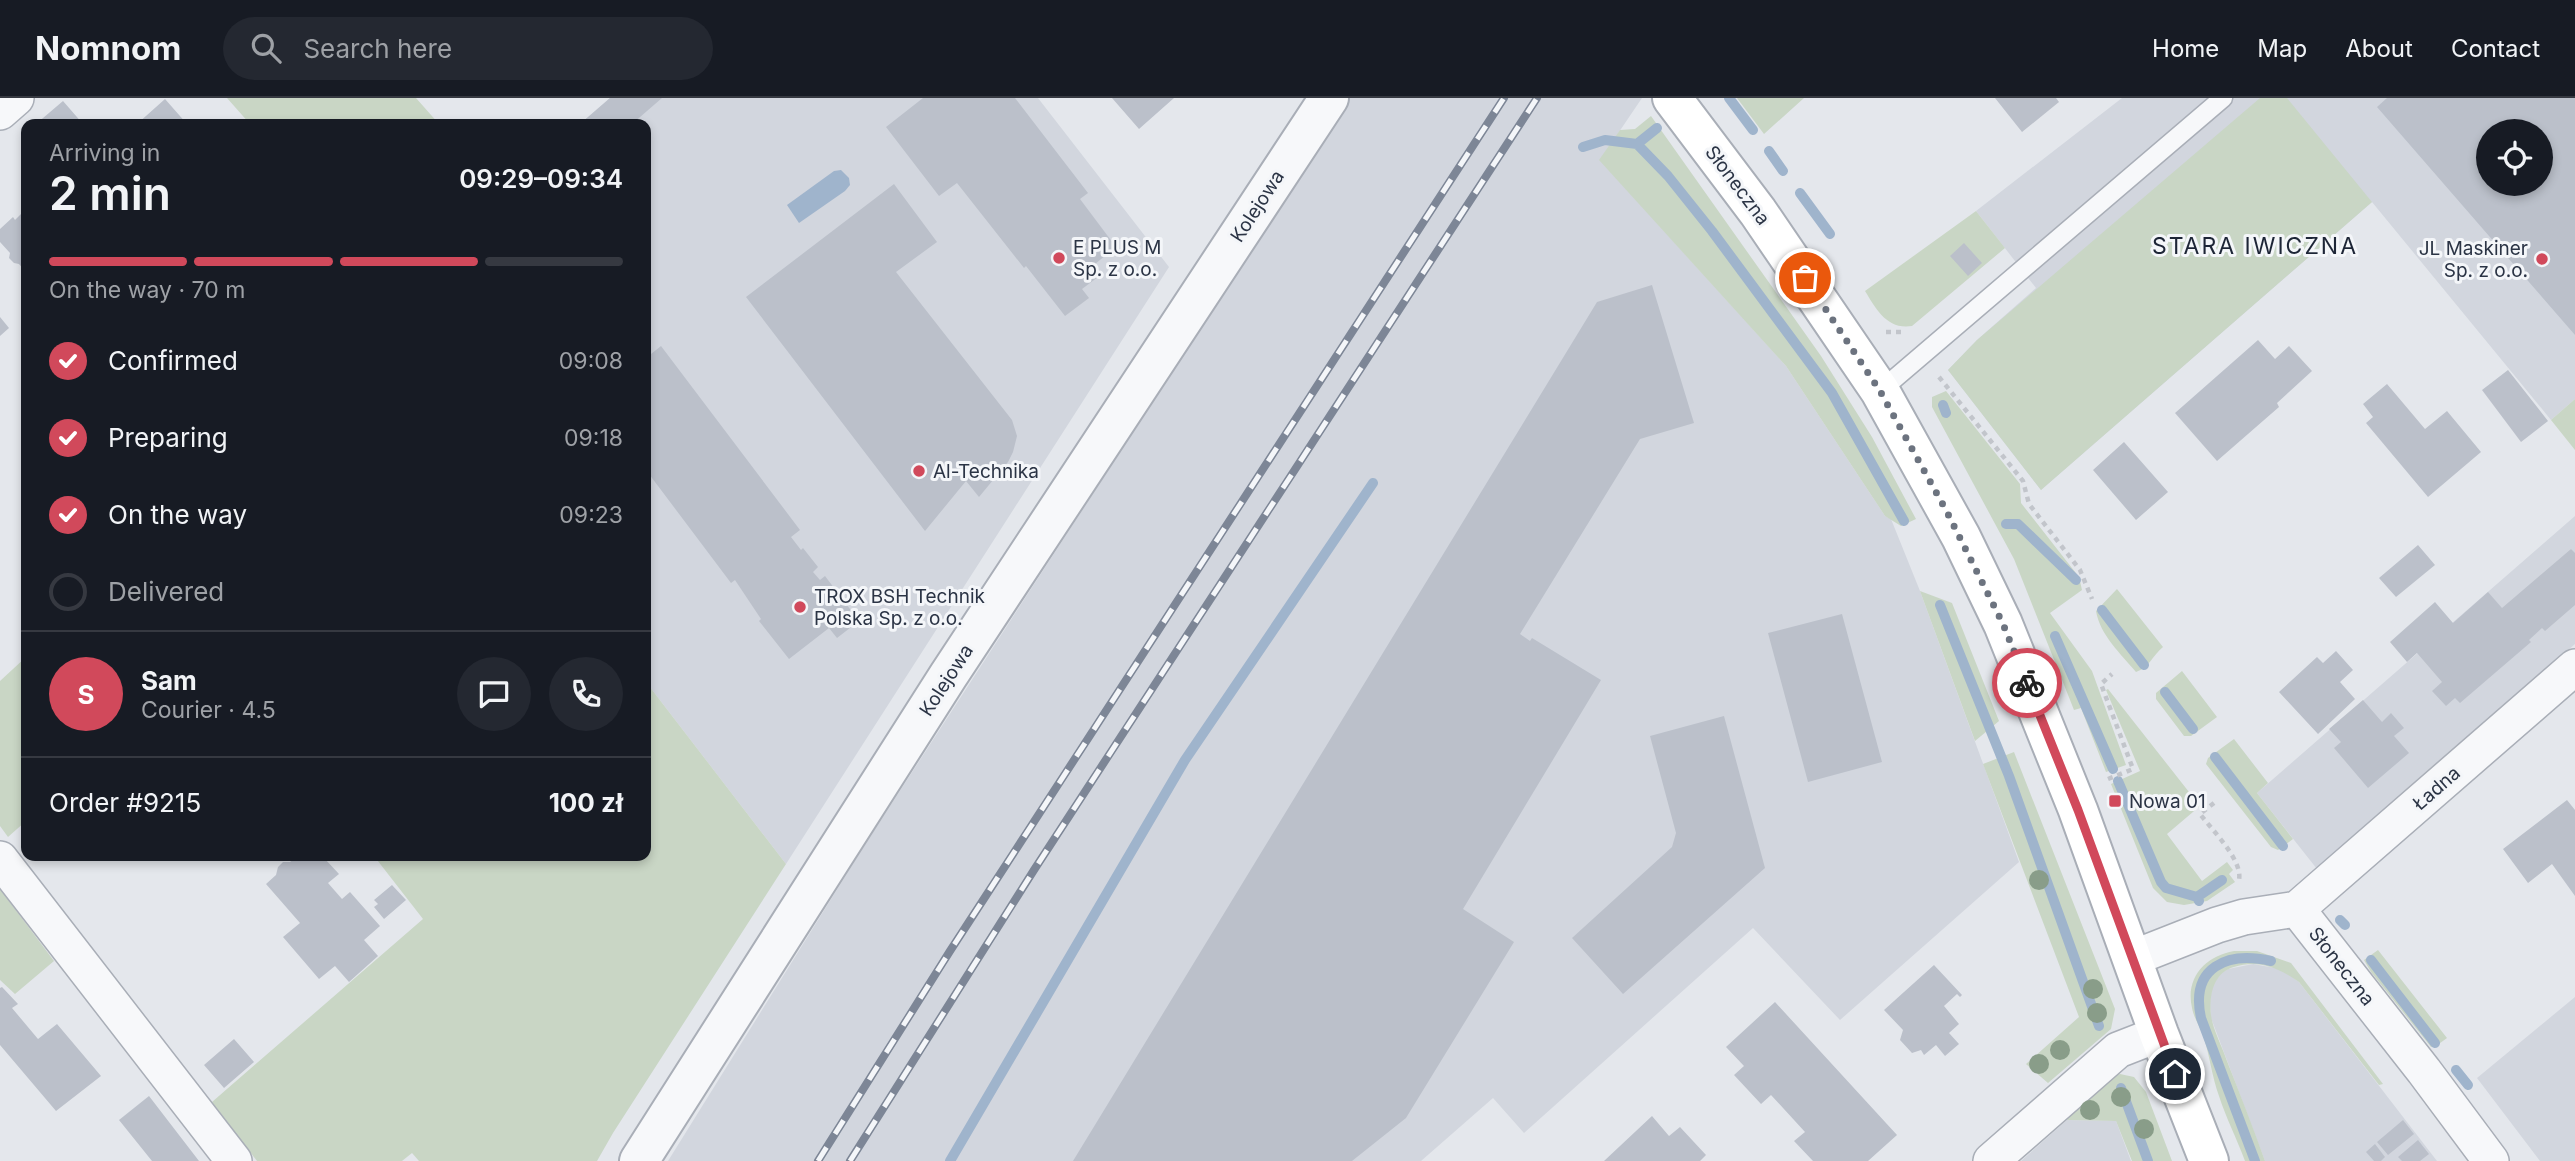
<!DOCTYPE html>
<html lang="en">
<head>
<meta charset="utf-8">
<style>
  :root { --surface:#171b24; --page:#242831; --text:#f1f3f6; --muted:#9ea1a6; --line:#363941; --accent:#d1495b }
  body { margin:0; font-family:Inter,sans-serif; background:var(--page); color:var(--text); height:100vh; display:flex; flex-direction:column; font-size:26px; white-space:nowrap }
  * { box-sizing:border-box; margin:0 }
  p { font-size:23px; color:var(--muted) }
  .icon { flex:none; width:38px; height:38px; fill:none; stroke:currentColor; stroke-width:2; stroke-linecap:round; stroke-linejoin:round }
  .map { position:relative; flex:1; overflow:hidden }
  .details { position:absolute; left:21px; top:21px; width:630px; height:742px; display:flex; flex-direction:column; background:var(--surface); border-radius:14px; box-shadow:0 4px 10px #0003 }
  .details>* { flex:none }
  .tools { position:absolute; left:2476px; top:21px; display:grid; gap:14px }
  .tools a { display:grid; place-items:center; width:77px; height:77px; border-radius:50%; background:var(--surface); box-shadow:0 4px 10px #0003; font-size:35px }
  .pin { position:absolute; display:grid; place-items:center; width:60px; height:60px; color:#fff; margin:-30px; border:4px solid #fff; border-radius:50%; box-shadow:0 2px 7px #0007 }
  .courier { position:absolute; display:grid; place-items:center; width:70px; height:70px; margin:-35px; border:5px solid #d1495b; border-radius:50%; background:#fff; color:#222; box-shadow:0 2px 9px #0007 }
  .head em { font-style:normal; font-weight:600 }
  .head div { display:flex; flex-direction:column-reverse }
  .head { display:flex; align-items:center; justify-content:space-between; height:119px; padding:0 28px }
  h1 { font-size:46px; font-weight:600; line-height:52px }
  .bar { display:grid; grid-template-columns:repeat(4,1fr); gap:10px 7px; align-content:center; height:84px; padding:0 28px }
  .bar i { height:9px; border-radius:5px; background:var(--line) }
  .bar .active { background:var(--accent) }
  .bar p { grid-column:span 4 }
  .line { display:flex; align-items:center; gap:18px; padding:0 28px; border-top:2px solid var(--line) }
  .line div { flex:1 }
  .round { display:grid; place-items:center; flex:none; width:74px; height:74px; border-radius:37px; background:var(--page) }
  ol { padding:0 28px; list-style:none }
  li { display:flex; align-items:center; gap:21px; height:77px }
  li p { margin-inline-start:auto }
  li .icon { padding:7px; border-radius:50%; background:var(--accent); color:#fff; stroke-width:4 }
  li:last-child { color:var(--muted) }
  li i { width:38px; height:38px; border:4px solid var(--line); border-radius:50% }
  header { display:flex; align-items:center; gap:42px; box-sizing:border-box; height:98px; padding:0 35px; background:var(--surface); border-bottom:2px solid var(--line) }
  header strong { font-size:33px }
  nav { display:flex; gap:38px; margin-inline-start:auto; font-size:24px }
  .search { width:490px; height:63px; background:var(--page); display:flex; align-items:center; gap:18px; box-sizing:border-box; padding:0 24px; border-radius:38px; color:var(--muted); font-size:26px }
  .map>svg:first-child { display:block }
  .built { fill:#d2d6de; fill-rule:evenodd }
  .green { fill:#c9d6c5 }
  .water { fill:#9fb4cc }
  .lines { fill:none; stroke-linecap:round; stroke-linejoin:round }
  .stream { stroke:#9fb4cc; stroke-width:10 }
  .building { fill:#bbc0ca; fill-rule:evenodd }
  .service-casing { stroke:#a9aeb7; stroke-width:21 }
  .minor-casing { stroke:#a9aeb7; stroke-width:38 }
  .tertiary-casing { stroke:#a9aeb7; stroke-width:42 }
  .secondary-casing { stroke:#a9aeb7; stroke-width:42 }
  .path { stroke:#c2c5cb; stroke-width:4.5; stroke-dasharray:5 5; stroke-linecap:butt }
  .service { stroke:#f7f8fa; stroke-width:18 }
  .minor { stroke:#f7f8fa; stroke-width:35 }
  .tertiary { stroke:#f7f8fa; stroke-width:38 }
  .secondary { stroke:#fff; stroke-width:38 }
  .rail-casing { stroke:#7d8696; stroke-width:8 }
  .rail { stroke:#f4f6f9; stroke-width:5; stroke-dasharray:16; stroke-linecap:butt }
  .tree { fill:#899d89 }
  .done { stroke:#6c737f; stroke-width:7; stroke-dasharray:0 12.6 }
  .route { stroke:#d1495b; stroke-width:9 }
  .poi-dot { fill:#d1495b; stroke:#f4f6f9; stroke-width:2.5 }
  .labels { text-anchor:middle; stroke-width:6; stroke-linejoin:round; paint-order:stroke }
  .street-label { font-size:19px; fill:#2b3445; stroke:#f4f6f9 }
  .poi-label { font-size:19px; fill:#2b3445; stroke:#f4f6f9; text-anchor:start }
  .quarter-label { font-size:23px; letter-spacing:2px; fill:#1d2536; stroke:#f4f6f9 }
</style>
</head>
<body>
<header>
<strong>Nomnom</strong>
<div class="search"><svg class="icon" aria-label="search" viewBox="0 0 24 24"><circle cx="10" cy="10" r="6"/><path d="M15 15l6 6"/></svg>Search here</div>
<nav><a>Home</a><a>Map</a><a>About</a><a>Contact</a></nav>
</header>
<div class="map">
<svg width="2575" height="1063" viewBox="0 0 2575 1063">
  <rect width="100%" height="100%" fill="#e4e7ec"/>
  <path class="built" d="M610 0H1038L1169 169 786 766 646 584V26H580Z
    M1350 0H1642L1600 62 1786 268 1885 418 1891 421 1920 493 2019 764 1840 922 1753 830 1524 1035 1493 1000 1421 1063H668L866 745Z
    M2122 0H2575V301L2551 322 2372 104 2041 392 1948 272 1977 242 2036 190 1976 113ZM2488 33H2541V86H2488Z
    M2575 418V546L2317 771 2257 695Z
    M2253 866 2281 871 2299 884 2437 1063H2265L2211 920 2210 904 2212 890 2218 877 2228 871Z
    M2575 899V1063H2540L2477 980Z
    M2067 1022 2116 1023 2131 1063H2021Z"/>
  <path class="green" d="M227 0H416L439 26H250Z
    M1737 0H1804L1764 36Z
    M2260 0H2287L2372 104 2041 392 1948 272 1977 242Z
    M1651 18 1821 258 1872 339 1916 421 1901 428 1885 418 1786 268 1599 62 1620 32 1635 31Z
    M1976 113 2005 150 1912 228C1887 232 1876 211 1865 193Z
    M1946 293 2020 386 2021 405 2079 479 2082 492 2050 515 2092 573 2126 667 2106 674 2081 610 2074 612 2014 461 1932 309V299Z
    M2575 301V352L2551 322Z
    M2117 491 2163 549C2153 557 2149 570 2136 574 2121 556 2100 537 2096 513Z
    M1920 493 1952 505 1999 623 1975 643Z
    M26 559V723L8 739 0 728V583Z
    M2182 573 2217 619 2191 638H2184L2156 601V595Z
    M646 584 786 766 613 1035 597 1063H419L412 1055 402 1063H257L212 1004 423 821 374 758H646Z
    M2108 591 2200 708 2167 736 2202 783 2227 764 2233 772 2229 776 2235 784 2207 803 2184 807 2167 804 2153 790 2111 686 2140 673 2106 592Z
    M2234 641 2268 685 2257 695 2293 741 2278 752 2271 749 2206 666 2208 660Z
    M2014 654 2115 911 2111 931 2048 985 2026 966 2079 919 1983 666Z
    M0 791 54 863 15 896 0 882Z
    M2378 852 2447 940 2436 948 2431 949 2371 874 2364 862Z
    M2234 853H2257L2291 865 2383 986 2379 987 2299 884C2279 870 2258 861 2234 869 2213 875 2209 897 2211 917 2213 932 2222 948 2227 963 2240 996 2253 1029 2265 1063H2245C2237 1041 2226 1020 2219 998 2212 979 2210 959 2204 940 2201 930 2194 921 2192 910 2185 879 2206 858 2234 853Z
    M2120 976 2134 979 2146 994 2172 1063H2132L2116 1023 2067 1022C2080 1003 2097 982 2120 976Z"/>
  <path class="water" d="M841 72 849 80 850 87 845 93 799 125 787 107 834 73Z"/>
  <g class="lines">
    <path class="stream" d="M1729 0 1753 32
      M1637 46 1668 78 1712 133 1832 295 1904 423
      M1583 49 1605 42 1637 46 1657 30
      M1769 53 1783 73
      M1800 95 1830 136
      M1943 307 1946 315
      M2006 426H2018L2076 482
      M1940 507 2009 678 2099 928
      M2102 512 2144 567
      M2055 538 2113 671
      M2165 594 2193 631
      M2215 659 2283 748
      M2118 683 2161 784 2166 790 2197 799 2199 803
      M2197 799 2222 782
      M2340 822 2345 827
      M2371 862 2435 945
      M2456 972 2468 987
      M2121 990 2148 1063
      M950 1063 1185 662 1373 385
      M2255 1063 2201 920C2190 869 2227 853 2271 863"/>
  </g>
  <path class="building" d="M610 0H662L632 26H580Z
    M923 0H1015L1088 95 1080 101 1116 149 1095 166 1102 176 1082 191 1089 200 1065 218 1026 168 1024 170 957 85 939 98 886 29Z
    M1112 0H1174L1139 31Z
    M1995 0H2056L2059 4 2022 34Z
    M2387 0H2575V237L2377 9ZM2488 33H2541V86H2488Z
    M165 1 187 26H137Z
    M63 3 83 26H36Z
    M894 86 937 144 896 174 1012 322 1017 338 1013 354 1008 364 979 399 966 383 925 433 746 199Z
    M26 108V174L19 166 14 165 9 160 10 155 0 144V131L13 119 15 122 23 114 21 112Z
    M1964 145 1982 165 1968 178 1950 158Z
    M1652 187 1694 325 1640 341 1520 536 1530 543 1532 540 1601 582 1463 811 1514 844 1406 1020 1352 1063H1073L1597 204Z
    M0 219 9 230 0 238Z
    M2258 242 2275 261 2289 248 2312 273 2277 305 2279 309 2217 363 2175 315Z
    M661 248 800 432 791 439 801 452 803 450 818 469 813 474 820 482 825 478 859 523 837 540 829 530 789 561 759 523 761 521 735 482 731 485 646 372V260Z
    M2508 272 2548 323 2521 344 2482 292Z
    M2387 286 2425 331 2447 313 2481 354 2428 399 2366 325 2373 319 2363 306Z
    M2124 344 2168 394 2136 422 2093 372Z
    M2418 447 2435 467 2396 499 2379 480Z
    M2571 451 2575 455V507L2545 533 2542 530 2529 542 2531 544 2460 605 2455 600 2446 608 2432 593 2442 584 2417 555 2407 564 2390 544 2435 504 2453 525 2488 494 2502 510Z
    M1842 516 1882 664 1808 684 1768 535Z
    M2336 553 2353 572 2340 584 2355 601 2318 636 2279 594 2317 559 2323 565Z
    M2363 602 2382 624 2391 615 2404 630 2394 638 2409 655 2368 690 2334 650 2341 644 2329 631Z
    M1724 618 1765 770 1623 896 1572 840 1672 749 1676 735 1650 638Z
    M2567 702 2575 712V798L2552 766 2528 785 2503 751Z
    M298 758H318L322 763 325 761 339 776 328 785 342 801 350 794 380 828 364 842 378 858 349 884 335 868 319 881 283 839 300 825 266 786 276 777 278 769 283 764H290Z
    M392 787 406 802 384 821 374 809 378 806 374 802Z
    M1934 867 1962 897 1960 899 1957 896 1944 908 1959 926 1949 935 1959 946 1945 958 1936 947 1924 957 1921 952 1912 955 1900 942 1903 932 1884 912Z
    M2 889 18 906 12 910 38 941 57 926 101 978 56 1013 0 947V890Z
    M1775 904 1897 1037 1868 1063H1813L1794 1043 1805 1034 1771 997 1761 1006 1734 977 1744 968 1726 949Z
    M234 941 254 964 224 990 204 967Z
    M149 998 199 1063H152L119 1022Z
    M1652 1018 1669 1038 1680 1029 1706 1057 1700 1063H1604Z
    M2403 1022 2414 1036 2388 1057 2377 1044Z
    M2418 1042 2429 1056 2420 1063H2402L2398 1059Z
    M2375 1046 2385 1059 2381 1063H2374L2366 1054Z"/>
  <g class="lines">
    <g class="service-casing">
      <path id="service" d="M1880 293 2223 0"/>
    </g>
    <g class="minor-casing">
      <path id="minor" d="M0 14 16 0
        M0 761 234 1063
        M2297 811 2575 569
        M2133 860 2217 827 2244 819 2297 811 2424 973 2491 1063
        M1991 1063 2118 952 2159 936"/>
    </g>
    <g class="tertiary-casing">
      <path id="tertiary" d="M639 1063 948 578 1329 0"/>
    </g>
    <g class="secondary-casing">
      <path id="secondary" d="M1672 0 1758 114 1880 293 1961 439 2003 526 2078 712 2159 936 2209 1063"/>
    </g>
    <path class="path" d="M1886 234H1905
      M1939 279 2023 383 2029 406 2080 472 2092 501
      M2108 681 2133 671 2101 586 2112 576
      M2214 705 2200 716C2212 732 2243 762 2239 782"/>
    <use href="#service" class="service"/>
    <use href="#minor" class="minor"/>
    <use href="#tertiary" class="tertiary"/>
    <use href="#secondary" class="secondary"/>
    <g class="rail-casing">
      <path id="rail" d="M818 1063 950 853 1504 0
        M850 1063 1034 772 1537 0"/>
    </g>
    <use href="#rail" class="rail"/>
  </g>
  <g class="tree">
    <circle cx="2039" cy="782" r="10"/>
    <circle cx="2093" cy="891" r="10"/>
    <circle cx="2097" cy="915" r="10"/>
    <circle cx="2060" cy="952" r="10"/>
    <circle cx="2039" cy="966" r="10"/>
    <circle cx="2121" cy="999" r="10"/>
    <circle cx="2090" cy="1012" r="10"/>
    <circle cx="2144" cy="1031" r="10"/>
  </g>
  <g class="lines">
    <path class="done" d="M1805 180 1880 293 1947 414 2003 526 2027 585"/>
    <path class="route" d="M2027 585 2078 712 2175 976"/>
  </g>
  <g class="poi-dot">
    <circle cx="1059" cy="160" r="7"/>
    <circle cx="2542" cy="161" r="7"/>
    <circle cx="919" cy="373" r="7"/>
    <circle cx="800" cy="509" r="7"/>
    <rect x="2108" y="696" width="14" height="14" rx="3.5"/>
  </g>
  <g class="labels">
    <g class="street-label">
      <text transform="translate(1738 87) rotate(53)" y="7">Słoneczna</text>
      <text transform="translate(1257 108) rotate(-57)" y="7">Kolejowa</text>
      <text transform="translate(946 582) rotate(-57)" y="7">Kolejowa</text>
      <text transform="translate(2436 690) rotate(-41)" y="7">Ładna</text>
      <text transform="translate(2342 868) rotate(52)" y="7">Słoneczna</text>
    </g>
    <g class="poi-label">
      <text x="1073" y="156">E PLUS M<tspan x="1073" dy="22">Sp. z o.o.</tspan></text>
      <text x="2528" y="157" text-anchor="end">JL Maskiner<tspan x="2528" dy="22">Sp. z o.o.</tspan></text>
      <text x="933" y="380">Al-Technika</text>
      <text x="814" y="505">TROX BSH Technik<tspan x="814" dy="22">Polska Sp. z o.o.</tspan></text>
      <text x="2129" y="710">Nowa 01</text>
    </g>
    <g class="quarter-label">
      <text x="2255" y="156">STARA IWICZNA</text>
    </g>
  </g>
</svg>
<div class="tools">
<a><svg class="icon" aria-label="locate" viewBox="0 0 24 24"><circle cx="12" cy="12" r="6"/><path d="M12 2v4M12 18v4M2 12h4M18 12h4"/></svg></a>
</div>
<div class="pin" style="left:1805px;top:180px;background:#ea580c"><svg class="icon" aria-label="bag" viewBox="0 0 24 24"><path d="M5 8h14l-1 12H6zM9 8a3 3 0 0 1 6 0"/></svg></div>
<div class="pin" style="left:2175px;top:976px;background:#1f2937"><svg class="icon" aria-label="home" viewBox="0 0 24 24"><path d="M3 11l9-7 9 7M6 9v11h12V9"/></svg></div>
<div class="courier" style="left:2027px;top:585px"><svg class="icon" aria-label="bike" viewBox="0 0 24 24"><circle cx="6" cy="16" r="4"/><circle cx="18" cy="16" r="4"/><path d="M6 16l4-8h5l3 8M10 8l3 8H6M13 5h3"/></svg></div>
<section class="details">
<div class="head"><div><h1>2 min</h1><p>Arriving in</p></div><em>09:29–09:34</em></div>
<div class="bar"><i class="active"></i><i class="active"></i><i class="active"></i><i></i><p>On the way · 70 m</p></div>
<ol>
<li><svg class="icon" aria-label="check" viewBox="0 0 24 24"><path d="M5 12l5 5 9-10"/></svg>Confirmed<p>09:08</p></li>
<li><svg class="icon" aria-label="check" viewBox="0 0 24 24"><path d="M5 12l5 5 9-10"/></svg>Preparing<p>09:18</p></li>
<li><svg class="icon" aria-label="check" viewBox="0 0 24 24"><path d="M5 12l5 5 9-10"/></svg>On the way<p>09:23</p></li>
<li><i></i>Delivered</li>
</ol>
<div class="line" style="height:126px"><b class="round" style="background:var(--accent);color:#fff">S</b><div><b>Sam</b><p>Courier · 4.5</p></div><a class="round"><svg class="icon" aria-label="chat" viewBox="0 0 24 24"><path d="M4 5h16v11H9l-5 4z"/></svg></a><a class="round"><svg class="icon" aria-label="phone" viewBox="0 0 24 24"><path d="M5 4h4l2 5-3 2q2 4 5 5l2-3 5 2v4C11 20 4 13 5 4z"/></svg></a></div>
<div class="line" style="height:91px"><div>Order #9215</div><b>100 zł</b></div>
</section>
</div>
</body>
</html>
